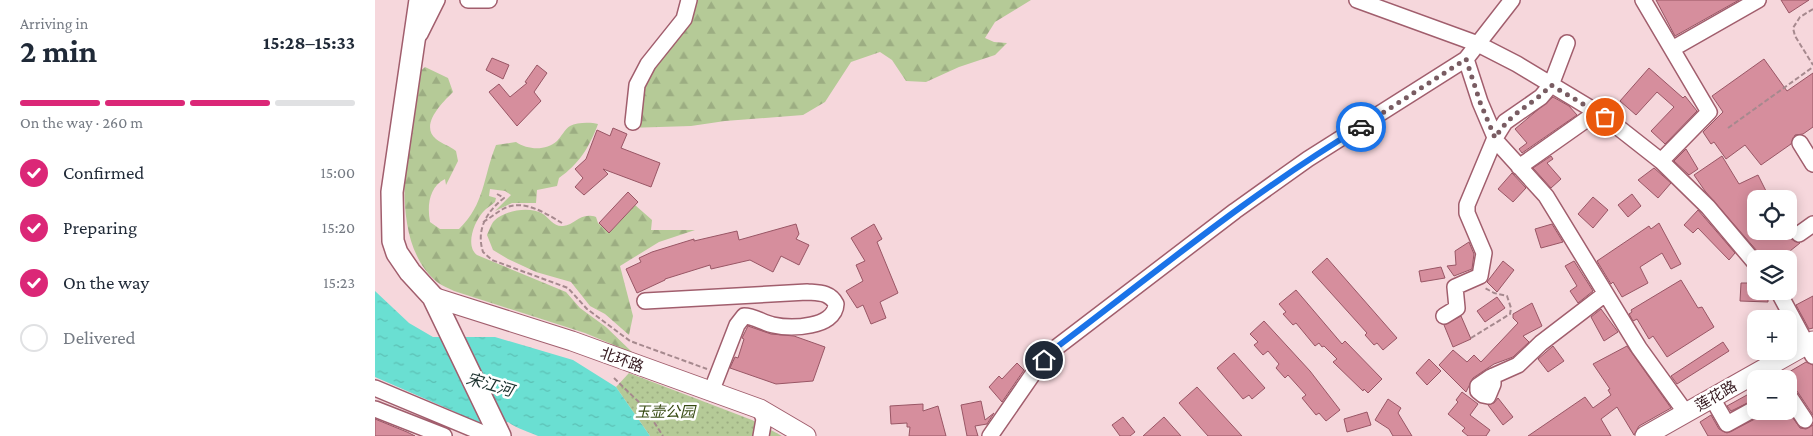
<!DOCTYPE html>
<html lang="en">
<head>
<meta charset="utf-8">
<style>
  :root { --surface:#fff; --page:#f2f2f3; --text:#1f2937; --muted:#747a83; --line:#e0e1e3; --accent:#db2777 }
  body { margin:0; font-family:"Crimson Pro","Noto Sans SC",serif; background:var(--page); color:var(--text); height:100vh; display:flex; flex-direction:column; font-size:19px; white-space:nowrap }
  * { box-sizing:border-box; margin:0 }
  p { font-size:16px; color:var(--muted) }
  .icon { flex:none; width:28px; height:28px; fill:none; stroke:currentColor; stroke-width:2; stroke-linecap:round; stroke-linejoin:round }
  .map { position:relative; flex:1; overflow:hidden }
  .drawer { display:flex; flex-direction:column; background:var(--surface); width:375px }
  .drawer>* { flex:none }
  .controls { position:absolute; left:1372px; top:190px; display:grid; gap:10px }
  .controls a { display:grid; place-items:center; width:50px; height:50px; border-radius:10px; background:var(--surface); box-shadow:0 2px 12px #0003; font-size:25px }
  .pin { position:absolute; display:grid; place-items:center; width:42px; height:42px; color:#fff; margin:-21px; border:2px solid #fff; border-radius:50%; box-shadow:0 1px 5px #0007 }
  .courier { position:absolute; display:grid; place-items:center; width:50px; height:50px; margin:-25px; border:4px solid #1a73e8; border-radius:50%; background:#fff; color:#222; box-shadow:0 1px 6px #0007 }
  .head em { font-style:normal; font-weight:700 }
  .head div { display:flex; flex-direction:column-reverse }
  .head { display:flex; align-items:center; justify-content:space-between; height:85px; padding:0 20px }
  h1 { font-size:32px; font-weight:700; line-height:38px }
  .bar { display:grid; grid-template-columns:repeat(4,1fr); gap:8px 5px; align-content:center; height:60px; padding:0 20px }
  .bar i { height:6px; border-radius:4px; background:var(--line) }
  .bar .current { background:var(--accent) }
  .bar p { grid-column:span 4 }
  ol { padding:0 20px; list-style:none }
  li { display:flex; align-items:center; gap:15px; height:55px }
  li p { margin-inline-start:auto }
  li .icon { padding:5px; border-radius:50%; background:var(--accent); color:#fff; stroke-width:4 }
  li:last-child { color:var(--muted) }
  li i { width:28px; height:28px; border:2px solid var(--line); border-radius:50% }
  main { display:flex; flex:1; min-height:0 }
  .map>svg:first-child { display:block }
  .forest { fill:url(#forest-firs) }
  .park { fill:url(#park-dots) }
  .water { fill:url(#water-ripples) }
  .building { fill:#d68e9d; stroke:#995665 }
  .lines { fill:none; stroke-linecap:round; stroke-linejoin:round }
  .minor-casing { stroke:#a15e6d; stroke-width:18 }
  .major-casing { stroke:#a15e6d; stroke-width:21 }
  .highway-casing { stroke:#a15e6d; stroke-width:24 }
  .path { stroke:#a6898e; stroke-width:2; stroke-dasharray:5 2.5; stroke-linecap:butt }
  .minor { stroke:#fff; stroke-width:15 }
  .major { stroke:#fff; stroke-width:19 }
  .highway { stroke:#fff; stroke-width:21 }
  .done { stroke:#795c62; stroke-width:5; stroke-dasharray:0 9 }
  .route { stroke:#1a73e8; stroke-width:6 }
  .labels { text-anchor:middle; stroke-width:5; stroke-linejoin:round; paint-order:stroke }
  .street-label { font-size:15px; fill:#361a20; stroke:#fff }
  .park-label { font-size:15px; font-style:italic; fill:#364911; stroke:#fff }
  .water-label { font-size:16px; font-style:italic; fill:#1b312e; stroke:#fff }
</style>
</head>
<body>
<main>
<section class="drawer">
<div class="head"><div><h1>2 min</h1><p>Arriving in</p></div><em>15:28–15:33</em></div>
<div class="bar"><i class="current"></i><i class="current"></i><i class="current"></i><i></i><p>On the way · 260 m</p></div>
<ol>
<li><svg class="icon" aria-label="check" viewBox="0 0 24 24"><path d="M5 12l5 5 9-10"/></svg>Confirmed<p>15:00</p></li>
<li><svg class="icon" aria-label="check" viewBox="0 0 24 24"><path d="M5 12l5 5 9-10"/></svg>Preparing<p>15:20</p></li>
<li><svg class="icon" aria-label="check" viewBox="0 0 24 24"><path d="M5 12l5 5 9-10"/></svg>On the way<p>15:23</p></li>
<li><i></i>Delivered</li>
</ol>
</section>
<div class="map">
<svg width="1438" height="436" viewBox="0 0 1438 436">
  <defs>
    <pattern id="forest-firs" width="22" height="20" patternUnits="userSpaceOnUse" patternTransform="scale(1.25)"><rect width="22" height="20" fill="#b5ca97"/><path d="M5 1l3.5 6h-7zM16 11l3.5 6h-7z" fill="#9cad82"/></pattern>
    <pattern id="park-dots" width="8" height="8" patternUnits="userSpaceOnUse" patternTransform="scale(1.25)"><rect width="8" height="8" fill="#b5ca97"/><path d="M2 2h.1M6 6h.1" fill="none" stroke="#9cad82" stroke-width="1.8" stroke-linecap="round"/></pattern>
    <pattern id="water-ripples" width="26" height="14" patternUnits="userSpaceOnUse" patternTransform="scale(1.25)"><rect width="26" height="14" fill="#6adfd2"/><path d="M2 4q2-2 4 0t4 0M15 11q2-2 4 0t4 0" fill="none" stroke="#5cbfb4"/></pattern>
  </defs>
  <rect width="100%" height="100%" fill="#f6d7dc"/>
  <path class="forest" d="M314 0H656L620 22 610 38 619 42 632 43 620 55 584 67 551 82 531 81 517 60 505 52 476 62 450 102 428 115 350 121 316 126 252 128 257 102Z
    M50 67 73 78 78 92C68 102 44 125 61 139 67 144 75 146 81 151L83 161 71 185 70 179C54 187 52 206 55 222L65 229H84C110 204 108 177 121 145L141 142C153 150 171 151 182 141 186 137 190 129 195 126 202 122 216 122 223 124 214 148 204 164 184 178L182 186 162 190 161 203H137L120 211 136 195 130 191 115 189 114 196 121 198 120 202C117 205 111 208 108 212 99 222 90 246 102 255L191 292 205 308 231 327 258 353 210 333 79 291C74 288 67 286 62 282 10 239 34 134 41 75Z
    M260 205 277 220 276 230H320L284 242 245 266 258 316 254 335 230 314 215 306 196 282 161 272 133 259 118 250 112 235C114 231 116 224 119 221 130 210 155 206 168 214 174 218 179 227 188 226 201 225 204 212 221 217L223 223 234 233Z"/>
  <path class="park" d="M254 373 377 420 407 436H275L241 387Z"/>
  <path class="water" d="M0 291 34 323 58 337H120L198 360 241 387 275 436H163C152 431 143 429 133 422L111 429 78 411 0 377Z"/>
  <path class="building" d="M1281 0H1364L1300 36Z
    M1406 0H1434L1414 13Z
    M117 58 134 65 128 79 111 70Z
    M1389 59 1412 91 1438 73V127L1428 134 1420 135 1416 144 1386 165 1370 145 1351 159 1339 142 1336 144 1328 132 1348 112 1337 96Z
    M162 65 172 73 159 92 166 101 142 126 114 92 124 84 135 97 152 83 150 82Z
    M1274 68 1308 98 1310 96 1322 111 1290 144 1276 131 1299 107 1282 92 1261 115 1245 101Z
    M1178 97 1194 106 1202 115 1147 153 1144 149 1152 143 1140 129Z
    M238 128 252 134 246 148 285 163 276 187 228 169 233 174 209 195 200 187 208 178 200 169 211 159 222 130 235 136Z
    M1311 149 1323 169 1314 175 1299 161Z
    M1176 156 1178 159 1172 163 1186 179 1176 188 1158 168Z
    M1347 156 1364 184 1383 175 1395 199H1381V231H1414V228H1417L1415 234 1416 239 1425 243 1405 259H1389L1330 191 1319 175Z
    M1279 168 1296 183 1283 198 1263 180Z
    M1137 173 1151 188 1138 202 1123 189Z
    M253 192 263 202 234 233 224 223Z
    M1257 194 1266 206 1253 217 1243 205Z
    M1218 197 1233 210 1218 228 1203 214Z
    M1323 210 1360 253 1354 260 1323 228 1318 233 1309 225Z
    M1284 223 1306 264 1296 269 1287 253 1265 267 1273 283 1247 297 1238 282 1236 284 1222 261 1274 226 1276 229Z
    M421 224 424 234 421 239 434 245 424 265 406 256 398 272 375 260 336 269 335 265 290 279V280L262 293 251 269 266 262 264 258 277 252 319 239V241L362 231 364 240Z
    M499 224 507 239 502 242 523 293 505 302 511 318 496 324 488 305 482 308 471 291 488 281 481 265 490 261 476 238Z
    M1177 224 1188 242 1166 248 1160 229Z
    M1094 242 1099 254 1097 269 1079 276 1072 266 1081 265 1080 251Z
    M952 258 1022 338 1008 350 1002 343 999 345 990 335 992 333 937 272Z
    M1128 261 1139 270 1122 292 1112 282Z
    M1199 261 1218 291 1203 303 1195 291 1202 286 1190 266Z
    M1066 267 1070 278 1046 282 1044 271Z
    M1306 280 1323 308 1327 307 1339 327 1292 357 1278 336 1274 339 1262 319 1258 321 1254 314 1257 312 1256 310Z
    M1366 283H1381V291H1393V302L1365 301Z
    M921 290 967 344 970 341 1007 379 993 393 989 389 988 391 958 362 962 359 949 346 947 347 944 343 940 346 921 323 918 325 908 314 911 312 904 304Z
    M1438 296V328L1434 329 1421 305Z
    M1122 297 1130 308 1110 322 1102 311Z
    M1157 303 1167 326 1148 336 1154 342 1138 357 1119 364 1098 378 1091 392 1064 365 1078 350 1092 362 1099 355 1106 362 1143 323 1138 318V314Z
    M1226 309 1243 332 1229 341 1216 317Z
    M1086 316 1096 339 1078 347 1069 325Z
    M889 321 935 371 965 410 951 421 944 413 941 415 927 398 931 395 913 375 910 378 901 368 904 364 893 351 888 355 879 345 883 342 875 334Z
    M373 326 396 334 419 336 450 347 438 381 401 384 355 368 360 357 363 358 369 339 367 338Z
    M1348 342 1354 351 1302 384 1296 376Z
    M1178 346 1189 361 1173 372 1163 359Z
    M1252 346 1296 408 1264 426 1259 435 1242 407 1226 419 1236 436H1153L1210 397 1218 408 1236 395 1233 390 1235 389 1218 364Z
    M859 353 890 388 877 399 874 395 868 399 842 368Z
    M1054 359 1066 371 1052 385 1041 373Z
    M1431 362 1438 365V415L1422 391 1414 387V379H1402Z
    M642 363 649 370 627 402 614 387 624 376 627 379Z
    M822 387 845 412 867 436H833L825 427 804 403Z
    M1381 390V399L1356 411 1352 406Z
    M1087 392 1103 404 1095 415 1115 430 1111 436H1093L1087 431 1090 428 1073 414 1083 402 1081 400Z
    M1123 398 1138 417 1128 425 1113 405 1119 403Z
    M1013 399 1026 408 1023 413 1037 436H1018L1014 429 1000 420Z
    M606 401 610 420 619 413 612 424 600 426 603 436H592L586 405Z
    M548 404V411L563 406 571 436H534L535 427H532V423L516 424 515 406Z
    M1390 411H1413L1425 428 1431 429 1438 425V436H1333L1325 422 1336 415 1344 429 1352 433 1386 416Z
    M992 412 996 425 972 432 969 419Z
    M748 417 760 432 755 436H745L737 425Z
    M789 417 806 436H768Z
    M0 419 32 432 40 436H0Z"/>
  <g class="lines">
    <g class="minor-casing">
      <path id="minor" d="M93 0H114
        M982 0 1103 44 1142 64 1230 117 1286 161 1333 207 1381 264
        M1268 0 1334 112 1286 161
        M45 34 62 0
        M1297 49 1383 0
        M1091 59 1105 102 1122 142 1171 196 1264 348 1311 413
        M258 122 262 85 273 64 309 19 314 0
        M1425 143 1438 164
        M1144 167 1222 112
        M1424 234 1438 224
        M1403 291 1438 356
        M270 301 432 292C444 293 455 292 461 304 460 328 416 329 398 325 388 323 379 316 369 316L362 325 336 392
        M1069 316 1082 308 1080 287 1105 276 1109 253 1092 213V205L1120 138 1130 122 1166 97 1176 85 1192 43
        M1118 376V384L1113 396 1108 395 1103 391V386L1116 377 1143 365 1166 343 1230 294
        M0 388 110 434 118 436
        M1414 396 1430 420
        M1337 398 1352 424 1381 408
        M0 409 69 436
        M385 409 389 419 386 436
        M615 436 660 371 678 350 860 211 933 159 1091 59 1137 0"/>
    </g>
    <g class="major-casing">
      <path id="major" d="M58 297 197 341 385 409 431 436
        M1270 436 1438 341"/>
    </g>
    <g class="highway-casing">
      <path id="highway" d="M45 0 17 192 18 241 22 253 35 272 58 297 125 436"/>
    </g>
    <path class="path" d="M1438 9 1425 17 1418 28 1420 36 1438 65
      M1353 128 1438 67
      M122 194 129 198C111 212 101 230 108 252L117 260 193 288 212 309 255 341 332 369
      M108 222C115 218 121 213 128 209 148 198 170 213 187 223
      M1096 338 1135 314 1136 308 1132 296 1119 293 1110 288
      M239 378 270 408 288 436"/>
    <use href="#minor" class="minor"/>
    <use href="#major" class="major"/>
    <use href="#highway" class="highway"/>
  </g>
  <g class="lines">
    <path class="done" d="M986 127 1091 59 1105 102 1120 138C1137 110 1156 107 1176 85L1230 117"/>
    <path class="route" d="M669 360 678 350C779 274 877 192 986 127"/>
  </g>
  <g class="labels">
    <g class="street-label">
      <text transform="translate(247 360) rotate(20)" y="5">北环路</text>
      <text transform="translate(1341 396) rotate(-30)" y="5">莲花路</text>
    </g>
    <g class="park-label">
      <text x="290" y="417">玉壶公园</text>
    </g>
    <g class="water-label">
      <text transform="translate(115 384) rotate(16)" y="6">宋江河</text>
    </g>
  </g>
</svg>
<div class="controls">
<a><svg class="icon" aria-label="locate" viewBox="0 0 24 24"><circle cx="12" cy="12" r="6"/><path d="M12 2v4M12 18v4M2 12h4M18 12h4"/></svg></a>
<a><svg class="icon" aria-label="layers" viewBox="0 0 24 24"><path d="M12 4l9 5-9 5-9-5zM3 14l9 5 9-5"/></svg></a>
<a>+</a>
<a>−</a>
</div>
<div class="pin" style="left:1230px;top:117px;background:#ea580c"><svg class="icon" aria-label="bag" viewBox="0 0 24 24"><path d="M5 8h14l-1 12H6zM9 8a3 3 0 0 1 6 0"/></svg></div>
<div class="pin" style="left:669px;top:360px;background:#1f2937"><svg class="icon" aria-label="home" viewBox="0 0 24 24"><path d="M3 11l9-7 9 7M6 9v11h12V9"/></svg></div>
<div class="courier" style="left:986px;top:127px"><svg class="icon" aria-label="car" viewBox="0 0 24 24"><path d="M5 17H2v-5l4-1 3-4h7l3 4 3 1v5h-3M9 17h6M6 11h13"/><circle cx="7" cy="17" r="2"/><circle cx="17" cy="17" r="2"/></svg></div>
</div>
</main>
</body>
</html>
